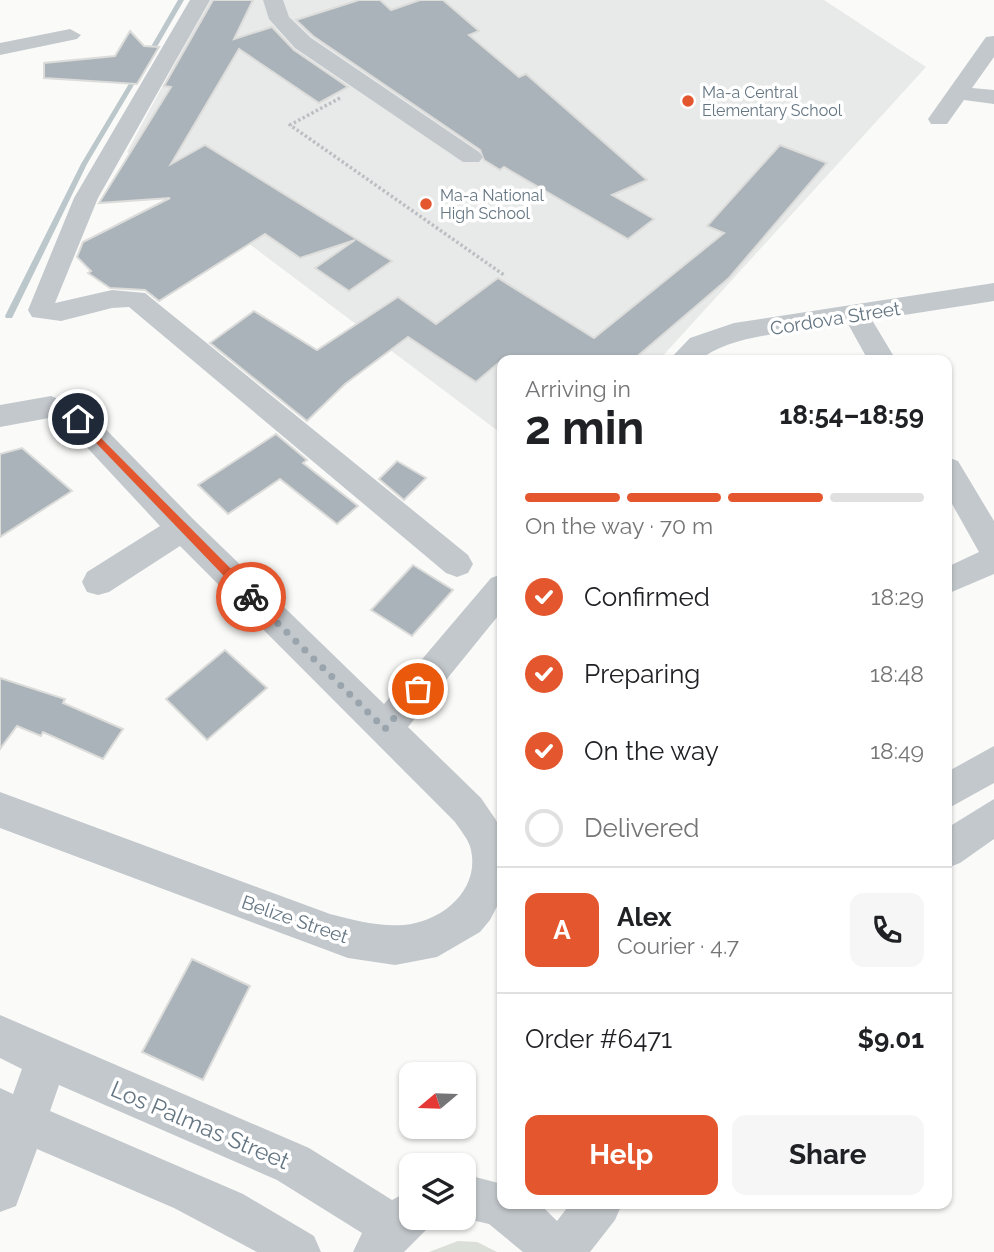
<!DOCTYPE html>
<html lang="en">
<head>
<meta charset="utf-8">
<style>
  :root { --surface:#fff; --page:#f6f6f6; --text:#202124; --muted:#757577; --line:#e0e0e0; --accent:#e4572e }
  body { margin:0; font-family:Raleway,sans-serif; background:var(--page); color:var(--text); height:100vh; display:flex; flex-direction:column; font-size:26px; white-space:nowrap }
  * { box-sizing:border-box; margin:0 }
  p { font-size:23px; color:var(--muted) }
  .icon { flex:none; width:38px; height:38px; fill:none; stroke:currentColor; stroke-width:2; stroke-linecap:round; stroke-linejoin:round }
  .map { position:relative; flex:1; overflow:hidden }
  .details { position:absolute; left:497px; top:355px; width:455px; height:854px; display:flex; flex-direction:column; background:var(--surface); border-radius:14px; box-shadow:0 2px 5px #0004 }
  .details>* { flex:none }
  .needle { width:46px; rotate:251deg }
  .fabs { position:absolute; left:399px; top:1062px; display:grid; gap:14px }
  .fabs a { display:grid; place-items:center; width:77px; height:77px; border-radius:14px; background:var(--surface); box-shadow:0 2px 5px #0004; font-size:35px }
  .pin { position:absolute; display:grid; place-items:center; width:60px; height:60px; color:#fff; margin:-30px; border:4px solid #fff; border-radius:50%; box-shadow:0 2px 7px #0007 }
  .courier { position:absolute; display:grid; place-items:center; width:70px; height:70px; margin:-35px; border:5px solid #e4572e; border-radius:50%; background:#fff; color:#222; box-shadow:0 2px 9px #0007 }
  .summary em { font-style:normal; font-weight:700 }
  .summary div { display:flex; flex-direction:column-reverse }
  .summary { display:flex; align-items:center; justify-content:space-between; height:119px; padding:0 28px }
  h1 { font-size:46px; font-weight:700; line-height:52px }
  .bar { display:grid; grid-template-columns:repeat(4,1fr); gap:10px 7px; align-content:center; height:84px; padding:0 28px }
  .bar i { height:9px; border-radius:5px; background:var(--line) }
  .bar .selected { background:var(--accent) }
  .bar p { grid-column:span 4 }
  .line { display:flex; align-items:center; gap:18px; padding:0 28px; border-top:2px solid var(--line) }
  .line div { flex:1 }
  .round { display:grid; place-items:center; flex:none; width:74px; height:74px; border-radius:14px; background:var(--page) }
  ol { padding:0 28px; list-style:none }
  li { display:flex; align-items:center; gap:21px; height:77px }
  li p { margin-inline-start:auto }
  li .icon { padding:7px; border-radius:50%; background:var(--accent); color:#fff; stroke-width:4 }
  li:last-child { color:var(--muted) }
  li i { width:38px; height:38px; border:4px solid var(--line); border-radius:50% }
  .primary-button { display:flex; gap:14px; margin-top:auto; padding:14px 28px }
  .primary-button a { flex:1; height:80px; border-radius:14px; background:var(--accent); color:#fff; font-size:28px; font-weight:700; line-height:80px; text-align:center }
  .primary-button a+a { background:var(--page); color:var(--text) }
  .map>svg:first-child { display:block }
  .built { fill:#e8e9e9 }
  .green { fill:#dadfd7 }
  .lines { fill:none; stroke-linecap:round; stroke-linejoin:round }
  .stream { fill:#bbc7cb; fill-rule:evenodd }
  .building { fill:#aab3b9; stroke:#dcdcda; stroke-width:2 }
  .path { stroke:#bbbfc2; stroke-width:3.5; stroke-dasharray:2.5 2.5; stroke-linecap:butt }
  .minor { fill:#c3c8cc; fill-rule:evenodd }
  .route { fill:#e4572e }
  .done { stroke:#99a4ac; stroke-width:7; stroke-dasharray:0 12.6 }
  .poi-dot { fill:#e4572e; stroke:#fff; stroke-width:2.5 }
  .labels { text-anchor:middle; stroke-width:7; stroke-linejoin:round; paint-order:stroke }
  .far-poi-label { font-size:16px; fill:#657683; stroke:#fff; text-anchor:start }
  .street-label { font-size:19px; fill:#657683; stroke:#fff }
  .near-street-label { font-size:23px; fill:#657683; stroke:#fff }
</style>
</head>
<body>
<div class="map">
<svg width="994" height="1252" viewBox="0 0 994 1252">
  <rect width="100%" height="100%" fill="#fafaf8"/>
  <path class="built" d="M209 0H824L926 67 659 360H502V434L127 152Z"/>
  <path class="green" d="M458 1241 477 1242 497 1252H429Z"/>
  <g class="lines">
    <path class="stream" d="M178 0H184L151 57 146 58 145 57Z
      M136 72 141 73 87 164 13 316 12 318H6L5 316 81 164Z"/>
  </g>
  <path class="building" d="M213 0H253L234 39 272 27 294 50 348 87 319 103 239 49 171 164 205 145 392 261 349 291 315 268 355 240 300 258 265 234 159 301 145 290 110 288 88 273 91 271 77 257 83 242 170 198 99 203 171 87 164 86Z
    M359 0H380L391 10 420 0H443L479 31 469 35 519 77 526 74 647 180 612 195 654 219 628 239 504 167 500 170 484 160 480 150 313 36 296 20Z
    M130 31 144 46 159 47 137 84 44 78V63L115 56Z
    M780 145 827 163 729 278 633 360H502L476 382 408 337 345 384 307 421 210 343 254 311 317 350 398 297 436 324 498 278 594 338 724 233 707 226Z
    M276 434 307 460 303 463 358 506 337 524 280 479 228 514 198 485Z
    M22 448 72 491 0 537V454Z
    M397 461 426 478 404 500 379 479Z
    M413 565 453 590 412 636 371 610Z
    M225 650 267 688 207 740 166 699Z
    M0 678 65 699 63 703 123 729 103 759 43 732 41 736 17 726 0 749Z
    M192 959 250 986 203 1080 142 1052Z"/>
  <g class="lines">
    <path class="path" d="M340 98 290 125 504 275"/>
    <path class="minor" d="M190 0H210L98 198 55 303 112 290 145 293 468 555 473 564 468 573 457 577 446 573 129 307 112 308 61 321 32 317 28 310 74 198Z
      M263 0H283L289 17 311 38 479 152 483 157 479 162H463L295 48 269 19Z
      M70 29 81 35 77 39 0 55V43Z
      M994 36V57L972 88 994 90V104L964 100 947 124H931L928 119 986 37Z
      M994 283V301L872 320 896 360H868L848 324C806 331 731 333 700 360H669L690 338 734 323Z
      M51 396 88 411 193 519 384 704 491 578 502 574V611L408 727 481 798 496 820 502 833V897L490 920 480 932 437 957 395 965 348 958 0 828V792L330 914C354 920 379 927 404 925 441 922 480 891 471 850 469 840 461 831 455 822L180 546 109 592 98 595 87 592 82 582 87 572 160 526 68 427 49 418 0 427V405Z
      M947 457 958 461 994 521V574L947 594V567L979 552 947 495Z
      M994 746V783L947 809V772Z
      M994 799V839L960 863 947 868V828Z
      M0 1015 309 1148 392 1200 411 1190V1218H432L427 1229 404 1252H353L362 1233 277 1180 59 1085 50 1111 243 1194 314 1236 321 1252H257L174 1208 37 1149 16 1206 0 1212V1088L13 1094 22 1069 0 1058Z
      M464 1174 502 1184V1204H540L557 1221 570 1204H622L615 1220 590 1252H523L489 1224 463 1218Z"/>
  </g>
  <path class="route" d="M78 415 255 593V600H247L75 421V416Z"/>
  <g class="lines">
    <path class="done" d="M251 597 385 729 418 689"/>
  </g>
  <g class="poi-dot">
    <circle cx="688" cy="101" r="7"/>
    <circle cx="426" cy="204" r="7"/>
  </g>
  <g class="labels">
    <g class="far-poi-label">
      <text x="702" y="98">Ma-a Central<tspan x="702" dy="18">Elementary School</tspan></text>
      <text x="440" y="201">Ma-a National<tspan x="440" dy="18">High School</tspan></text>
    </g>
    <g class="street-label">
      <text transform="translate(835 318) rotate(-9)" y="7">Cordova Street</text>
      <text transform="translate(295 919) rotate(19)" y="7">Belize Street</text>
    </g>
    <g class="near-street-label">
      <text transform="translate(200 1125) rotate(23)" y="8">Los Palmas Street</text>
    </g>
  </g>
</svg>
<div class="fabs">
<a><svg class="needle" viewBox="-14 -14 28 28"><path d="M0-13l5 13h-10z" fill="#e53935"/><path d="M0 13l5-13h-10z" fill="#757577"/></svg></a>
<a><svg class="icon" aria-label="layers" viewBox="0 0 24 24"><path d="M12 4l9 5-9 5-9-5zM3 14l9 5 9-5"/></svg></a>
</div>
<div class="pin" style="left:418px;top:689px;background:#ea580c"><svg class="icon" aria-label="bag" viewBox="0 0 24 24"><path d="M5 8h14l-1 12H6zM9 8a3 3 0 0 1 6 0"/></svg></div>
<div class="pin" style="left:78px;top:419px;background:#1f2937"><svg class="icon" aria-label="home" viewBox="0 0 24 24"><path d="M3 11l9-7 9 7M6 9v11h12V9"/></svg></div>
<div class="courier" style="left:251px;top:597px"><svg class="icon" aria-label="bike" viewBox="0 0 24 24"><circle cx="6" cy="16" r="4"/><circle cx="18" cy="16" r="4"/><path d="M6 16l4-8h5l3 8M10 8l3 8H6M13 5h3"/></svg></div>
<section class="details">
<div class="summary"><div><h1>2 min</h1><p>Arriving in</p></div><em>18:54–18:59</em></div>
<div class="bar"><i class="selected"></i><i class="selected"></i><i class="selected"></i><i></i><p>On the way · 70 m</p></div>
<ol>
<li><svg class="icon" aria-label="check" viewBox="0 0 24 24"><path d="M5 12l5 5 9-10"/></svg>Confirmed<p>18:29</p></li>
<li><svg class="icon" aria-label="check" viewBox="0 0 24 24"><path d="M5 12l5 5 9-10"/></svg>Preparing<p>18:48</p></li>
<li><svg class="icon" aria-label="check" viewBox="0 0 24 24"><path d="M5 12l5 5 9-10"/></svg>On the way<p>18:49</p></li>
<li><i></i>Delivered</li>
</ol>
<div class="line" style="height:126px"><b class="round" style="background:var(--accent);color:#fff">A</b><div><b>Alex</b><p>Courier · 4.7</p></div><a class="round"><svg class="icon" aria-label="phone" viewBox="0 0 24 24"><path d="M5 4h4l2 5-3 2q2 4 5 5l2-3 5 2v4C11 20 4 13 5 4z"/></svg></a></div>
<div class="line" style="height:91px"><div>Order #6471</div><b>$9.01</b></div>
<div class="primary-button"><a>Help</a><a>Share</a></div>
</section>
</div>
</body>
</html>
